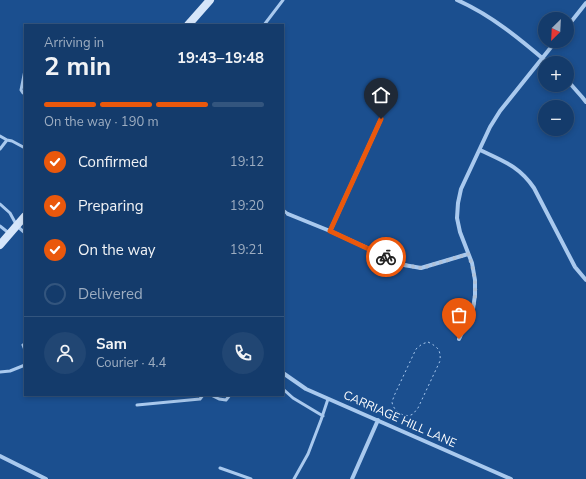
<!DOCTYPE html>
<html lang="en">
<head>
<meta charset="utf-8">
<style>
  :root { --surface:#143b6b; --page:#214673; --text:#f1f3f6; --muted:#9dadc1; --line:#33557e; --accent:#ea580c }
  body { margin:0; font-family:"Nunito Sans",sans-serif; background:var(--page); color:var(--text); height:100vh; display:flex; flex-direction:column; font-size:15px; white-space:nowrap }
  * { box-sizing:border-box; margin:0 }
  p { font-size:13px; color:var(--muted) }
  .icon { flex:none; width:22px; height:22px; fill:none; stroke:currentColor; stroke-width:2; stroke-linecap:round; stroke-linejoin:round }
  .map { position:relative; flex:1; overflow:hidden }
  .side { position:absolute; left:24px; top:24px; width:260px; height:372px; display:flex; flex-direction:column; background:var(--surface); border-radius:0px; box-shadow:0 2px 6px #0003,0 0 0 1px var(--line) }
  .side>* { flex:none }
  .needle { width:26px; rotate:204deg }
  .fabs { position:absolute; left:538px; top:12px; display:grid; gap:8px }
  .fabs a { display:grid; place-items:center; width:36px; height:36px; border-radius:50%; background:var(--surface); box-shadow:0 2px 6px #0003,0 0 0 1px var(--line); font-size:20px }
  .pin { position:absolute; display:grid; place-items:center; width:34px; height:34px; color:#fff; margin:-41px -17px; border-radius:50% 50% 50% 0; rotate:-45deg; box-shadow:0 0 4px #0007 }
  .pin .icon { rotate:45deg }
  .courier { position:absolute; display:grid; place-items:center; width:40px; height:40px; margin:-20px; border:3px solid #ea580c; border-radius:50%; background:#fff; color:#222; box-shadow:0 1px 5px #0007 }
  .head em { font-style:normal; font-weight:700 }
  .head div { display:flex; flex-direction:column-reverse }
  .head { display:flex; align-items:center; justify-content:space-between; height:68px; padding:0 20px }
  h1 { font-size:26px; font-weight:700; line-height:30px }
  .bar { display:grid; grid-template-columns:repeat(4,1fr); gap:6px 4px; align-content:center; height:48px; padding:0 20px }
  .bar i { height:5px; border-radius:3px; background:var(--line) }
  .bar .on { background:var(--accent) }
  .bar p { grid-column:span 4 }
  .line { display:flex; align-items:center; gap:10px; padding:0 20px; border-top:1px solid var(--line) }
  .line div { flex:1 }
  .round { display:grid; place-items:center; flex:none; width:42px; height:42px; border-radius:21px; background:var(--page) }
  ol { padding:0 20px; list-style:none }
  li { display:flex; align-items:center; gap:12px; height:44px }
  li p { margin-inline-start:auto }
  li .icon { padding:4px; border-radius:50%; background:var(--accent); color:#fff; stroke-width:4 }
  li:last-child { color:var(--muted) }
  li i { width:22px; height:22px; border:2px solid var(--line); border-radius:50% }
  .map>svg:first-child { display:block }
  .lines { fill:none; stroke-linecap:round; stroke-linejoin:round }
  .path { stroke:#a9c9ee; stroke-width:1; stroke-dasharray:2 3; stroke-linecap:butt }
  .lane { stroke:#a9c9ee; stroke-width:3 }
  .street { stroke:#a9c9ee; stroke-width:4 }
  .secondary { stroke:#d6e6fa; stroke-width:8 }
  .done { stroke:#afc1d8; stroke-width:4; stroke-dasharray:0 7.2 }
  .route { stroke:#ea580c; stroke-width:5 }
  .labels { text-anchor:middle; stroke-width:3; stroke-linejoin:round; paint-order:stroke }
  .street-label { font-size:12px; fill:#fff; stroke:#1b4f8f }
</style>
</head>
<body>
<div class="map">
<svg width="586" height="479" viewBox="0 0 586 479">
  <rect width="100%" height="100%" fill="#1b4f8f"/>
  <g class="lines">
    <path class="path" d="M428 342C438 347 441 350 440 361L418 408C416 410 415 412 413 414 405 419 393 411 392 402 392 400 394 398 394 396L416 349 422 344Z"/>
    <path class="lane" d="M264 25 283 0
      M25 70 21 90 23 93 25 94
      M0 136 7 140
      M0 149 7 140 12 141 25 148
      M0 204 10 213 17 226 25 233
      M283 210 288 214
      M0 226 10 234
      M23 345 25 350
      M0 372 10 371 25 365
      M283 389 293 398 323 416
      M211 395 219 399 226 400 230 395
      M137 405 200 399 203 395
      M220 468 251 479
      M294 479 308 454 321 420 328 399"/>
    <path class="street" d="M457 0C491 15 520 39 548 63
      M567 27 586 3
      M567 80 582 97 586 102
      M480 150C503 161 519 166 534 188L575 267 586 280
      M288 214 330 231 404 265 421 268 468 254
      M330 231 381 119
      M459 339 473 309 475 295V280L472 263 460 232 457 218 458 203 461 189 490 127 500 111 556 41
      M283 373 306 389 511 479
      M0 456 46 479
      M352 479 378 420"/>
    <path class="secondary" d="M188 25 210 0
      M0 245 25 216"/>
  </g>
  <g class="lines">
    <path class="done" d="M386 257 404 265 422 268 468 254C475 270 478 292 472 310 469 320 463 329 459 339"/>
    <path class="route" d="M381 119 330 231 386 257"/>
  </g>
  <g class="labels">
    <g class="street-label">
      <text transform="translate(400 419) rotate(24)" y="4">CARRIAGE HILL LANE</text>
    </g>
  </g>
</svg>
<div class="fabs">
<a><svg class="needle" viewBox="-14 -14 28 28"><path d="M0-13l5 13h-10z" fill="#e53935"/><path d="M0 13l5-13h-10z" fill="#9dadc1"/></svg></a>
<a>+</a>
<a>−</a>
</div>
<div class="pin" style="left:459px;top:339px;background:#ea580c"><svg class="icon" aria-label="bag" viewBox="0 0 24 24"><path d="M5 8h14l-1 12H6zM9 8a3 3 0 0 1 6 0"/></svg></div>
<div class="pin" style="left:381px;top:119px;background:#1f2937"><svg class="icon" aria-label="home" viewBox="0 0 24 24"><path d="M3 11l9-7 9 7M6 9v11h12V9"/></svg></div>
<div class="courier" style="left:386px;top:257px"><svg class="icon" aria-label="bike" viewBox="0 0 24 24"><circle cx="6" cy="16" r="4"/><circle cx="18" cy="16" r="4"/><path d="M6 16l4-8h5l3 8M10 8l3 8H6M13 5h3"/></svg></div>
<section class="side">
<div class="head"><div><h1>2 min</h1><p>Arriving in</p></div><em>19:43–19:48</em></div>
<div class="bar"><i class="on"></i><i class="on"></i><i class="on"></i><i></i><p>On the way · 190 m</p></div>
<ol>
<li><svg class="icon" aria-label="check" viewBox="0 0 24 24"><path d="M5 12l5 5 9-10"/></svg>Confirmed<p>19:12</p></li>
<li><svg class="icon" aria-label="check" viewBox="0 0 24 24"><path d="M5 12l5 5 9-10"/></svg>Preparing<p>19:20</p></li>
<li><svg class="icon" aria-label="check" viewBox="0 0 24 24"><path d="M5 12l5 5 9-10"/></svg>On the way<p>19:21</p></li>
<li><i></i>Delivered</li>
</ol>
<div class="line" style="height:72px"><a class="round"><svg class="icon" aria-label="person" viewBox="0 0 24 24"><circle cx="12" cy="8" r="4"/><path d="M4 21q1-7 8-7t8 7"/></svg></a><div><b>Sam</b><p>Courier · 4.4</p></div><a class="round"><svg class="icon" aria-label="phone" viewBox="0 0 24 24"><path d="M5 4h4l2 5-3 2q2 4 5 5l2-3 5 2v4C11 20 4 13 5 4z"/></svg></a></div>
</section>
</div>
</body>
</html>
